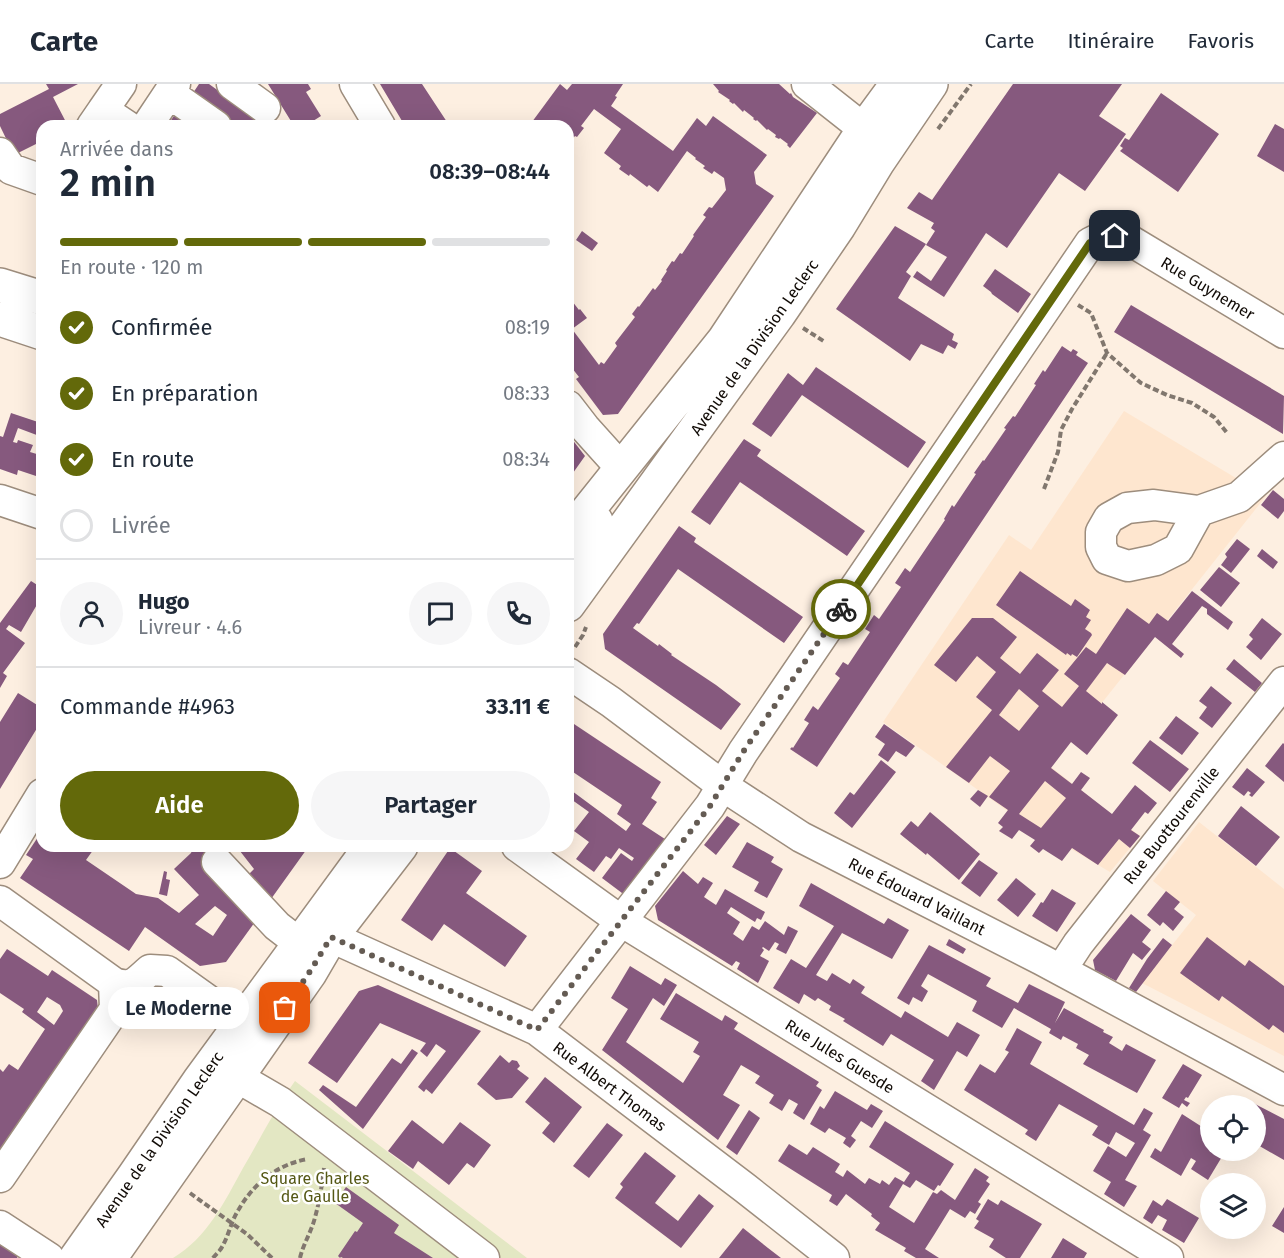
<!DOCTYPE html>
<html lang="fr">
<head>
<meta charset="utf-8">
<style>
  :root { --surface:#fff; --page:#f6f6f7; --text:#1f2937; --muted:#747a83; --line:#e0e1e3; --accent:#63690a }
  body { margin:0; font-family:"Fira Sans",sans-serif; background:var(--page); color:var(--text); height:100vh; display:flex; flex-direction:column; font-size:22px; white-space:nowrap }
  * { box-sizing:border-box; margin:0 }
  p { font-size:20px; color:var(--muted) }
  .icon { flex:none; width:33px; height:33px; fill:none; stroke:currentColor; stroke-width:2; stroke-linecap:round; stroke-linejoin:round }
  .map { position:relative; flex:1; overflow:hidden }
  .drawer { position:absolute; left:36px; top:36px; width:538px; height:732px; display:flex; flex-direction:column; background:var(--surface); border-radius:18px; box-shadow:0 6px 24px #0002 }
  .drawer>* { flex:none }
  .tools { position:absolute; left:1200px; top:1011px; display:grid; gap:12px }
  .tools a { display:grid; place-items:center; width:66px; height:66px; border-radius:50%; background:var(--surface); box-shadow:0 6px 24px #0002; font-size:30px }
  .pin { position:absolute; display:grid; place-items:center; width:51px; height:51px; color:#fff; margin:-26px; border-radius:12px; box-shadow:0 3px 9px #0006 }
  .courier { position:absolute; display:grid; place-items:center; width:60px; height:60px; margin:-30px; border:4px solid #63690a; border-radius:50%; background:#fff; color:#222; box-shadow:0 2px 8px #0007 }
  .bubble { position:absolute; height:42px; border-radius:21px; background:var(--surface); box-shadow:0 6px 24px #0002; font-size:20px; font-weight:600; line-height:42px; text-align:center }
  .summary em { font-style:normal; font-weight:600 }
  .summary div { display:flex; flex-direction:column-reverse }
  .summary { display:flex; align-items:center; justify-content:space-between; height:102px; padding:0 24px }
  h1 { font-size:39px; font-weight:600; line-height:45px }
  .bar { display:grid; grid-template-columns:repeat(4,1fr); gap:9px 6px; align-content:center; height:72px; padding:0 24px }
  .bar i { height:8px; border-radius:4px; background:var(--line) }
  .bar .on { background:var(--accent) }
  .bar p { grid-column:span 4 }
  .line { display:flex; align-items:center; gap:15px; padding:0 24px; border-top:2px solid var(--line) }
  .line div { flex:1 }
  .round { display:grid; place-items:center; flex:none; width:63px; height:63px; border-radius:32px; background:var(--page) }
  ol { padding:0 24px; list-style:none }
  li { display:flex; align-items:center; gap:18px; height:66px }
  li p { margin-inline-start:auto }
  li .icon { padding:6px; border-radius:50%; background:var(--accent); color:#fff; stroke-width:4 }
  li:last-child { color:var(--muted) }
  li i { width:33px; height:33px; border:3px solid var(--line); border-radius:50% }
  .button { display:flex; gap:12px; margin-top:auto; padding:12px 24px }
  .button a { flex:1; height:69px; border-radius:36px; background:var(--accent); color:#fff; font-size:24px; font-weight:600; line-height:69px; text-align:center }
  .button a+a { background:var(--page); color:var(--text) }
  header { display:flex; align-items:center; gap:36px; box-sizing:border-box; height:84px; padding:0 30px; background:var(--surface); border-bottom:2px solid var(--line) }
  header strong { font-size:28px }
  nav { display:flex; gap:33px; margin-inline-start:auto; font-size:21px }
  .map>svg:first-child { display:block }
  .built { fill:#fee6cf }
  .green { fill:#e3e7c3 }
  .building { fill:#86597e; fill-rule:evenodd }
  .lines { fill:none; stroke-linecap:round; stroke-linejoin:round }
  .minor-casing { stroke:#9d8d7d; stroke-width:33 }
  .major-casing { stroke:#9d8d7d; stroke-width:36 }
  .path { stroke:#81776e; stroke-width:4; stroke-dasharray:6 3; stroke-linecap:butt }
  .minor { stroke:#fff; stroke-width:30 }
  .major { stroke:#fff; stroke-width:33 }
  .done { stroke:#645b53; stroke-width:6; stroke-dasharray:0 10.8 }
  .route { stroke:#63690a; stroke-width:8 }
  .labels { text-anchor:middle; stroke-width:5; stroke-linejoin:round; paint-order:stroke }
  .street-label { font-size:16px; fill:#110b06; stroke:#fff }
  .park-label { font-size:16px; fill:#555815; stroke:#fff }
</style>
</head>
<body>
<header>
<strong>Carte</strong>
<nav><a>Carte</a><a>Itinéraire</a><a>Favoris</a></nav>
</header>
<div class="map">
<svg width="1284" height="1174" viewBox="0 0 1284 1174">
  <rect width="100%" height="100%" fill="#fdefe1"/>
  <path class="built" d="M1124 327 1266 412 1051 683 1140 752 1110 788 1013 731 883 638 1009 451 1031 466Z
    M1199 738 1284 805V972L1142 899 1196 831 1153 797Z"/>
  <path class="green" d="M295 997 527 1174H173C207 1154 225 1117 243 1084 260 1055 275 1025 295 997Z"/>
  <path class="building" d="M46 0H78L53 13 68 42H42V57L14 71 0 42V30L49 5Z
    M199 0H209L267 42H234L191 12Z
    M268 0H308L311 5 306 8 321 32 305 42H294Z
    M380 0H422L447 38 448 37 452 42H405Z
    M560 0 567 6 572 0H623L615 12 617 13 611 22 673 67 697 34 706 42 713 32 767 71 754 88 756 100 774 112 618 330 603 331 576 295 579 293 568 279V216L571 218 572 217 579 226 580 225 587 234 572 245 599 281 601 278 604 280 617 262 615 259 635 233 632 230 638 222 639 223 653 204 655 206 662 197 661 196 667 187 666 186 672 177 674 178 680 169 682 170 694 152 693 151 706 133 703 131 709 123 712 124 726 106 724 94 714 87 712 90 703 84 705 82 695 75 696 74 687 67 658 108 649 101 647 103 630 90 629 92 619 85 621 82 604 69 621 45 594 25 581 42 584 44 577 53 575 52 568 61V42H529Z
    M713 0H779L790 10 791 9 793 13 817 29 790 64 787 61 788 60 780 54 779 55 775 53 776 51 768 45 767 46 757 36 756 37 753 35 754 34 744 26 743 28 734 19 733 20 729 17 730 16 718 8 719 7Z
    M1013 0H1122L1099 32 1126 50 1085 107 1059 89 1007 164 986 149 944 213 913 193 917 187 931 197 947 173 926 161 935 147 931 144 934 139 907 124 919 108 932 116Z
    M1161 9 1219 50 1178 108 1120 67 1123 64 1120 62 1125 54 1129 56Z
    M176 29 195 42H167Z
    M1275 40 1284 45V88L1257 72Z
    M895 142 926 160 906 188 911 192 898 214 954 250 952 256 958 259 955 265 948 261 943 270 921 260 910 277 836 225Z
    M582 147 598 159 592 167 576 156Z
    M995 185 1031 210 1018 229 992 210 991 208 983 202Z
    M1131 221 1284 312 1283 350 1114 248Z
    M1062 262 1071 268 1073 265 1078 268 1076 271 1088 279 817 683 790 665 792 663 793 664 809 639 804 636 813 622 818 626 840 594 835 590 843 578 848 581 870 548 865 545 874 531 879 535 901 503 895 499 905 484 910 488 945 436 944 435 952 421 954 423 976 390 974 389 983 376 984 377 1006 345 1004 344 1013 332 1015 333 1036 301 1034 300 1043 286 1045 288Z
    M816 283 926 358 908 384 802 311 771 353 752 340 788 289 803 301Z
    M11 329 41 339 39 343 42 344V353L18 344 13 358 17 359 18 356 33 361 30 368 40 371 42 366V394L18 386 17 391 0 385V352L3 353Z
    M568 350 585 372 568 396Z
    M744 355 761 366 757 372 865 447 847 472 740 398 710 441 691 428Z
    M1273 406 1284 415V427L1278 435 1261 421Z
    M679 442 696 454 694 458 803 533 784 559 678 485 639 540 637 539 633 544 658 562 659 560 672 570 671 571 716 601 741 620 721 646 605 565 603 550Z
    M1237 455 1250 465 1231 489 1221 481 1227 473 1225 470Z
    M1262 465 1278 478 1273 485 1257 472Z
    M1219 483 1240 499 1221 523 1200 506Z
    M1020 487 1071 522 1075 515 1090 526 1086 533 1091 536 1085 545 1091 549 1092 551 1077 573 1072 570 1071 572 1067 569 1066 571 996 521Z
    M31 497 42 504V512L21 548 9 541 6 545 25 559 3 589 7 592 0 604V539Z
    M1192 507 1233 538 1228 546 1207 530V525L1202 522 1172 560 1184 570 1181 574 1155 553 1125 591 1107 579 1086 607 1102 620V618L1118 631 1087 671 1071 658 1051 684 1072 700 1081 688 1090 694 1081 706 1112 730 1135 701 1157 719 1148 730 1145 728 1131 746 1140 752 1130 764 1119 755 1098 781 1072 764 1062 777 1043 765 1039 769 1030 762 1035 756 1019 746 1012 755 999 747 1003 743 998 739 1008 726 989 713 1010 687 990 672 969 699 946 683 992 626 976 613 996 588 977 572 956 598 934 581 972 534H993L1017 553 1000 574 1020 590 1037 569 1059 586 1042 607 1062 623 1079 602 1064 590 1086 563 1096 570 1127 524 1149 540 1157 529 1168 537ZM1019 605 1039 622 1019 647 999 631ZM1045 697 1066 714 1041 744 1019 730Z
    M1262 534 1282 550 1261 576 1246 563 1253 555 1249 551Z
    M1234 575 1262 599 1255 608 1226 585Z
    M1211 602 1232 619 1212 644 1199 634 1207 623 1199 617Z
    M18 609 42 624V636L0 705V638Z
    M1176 632 1199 649 1182 671 1159 654Z
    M568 636 661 698 651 714 657 718 642 740 668 757 626 812 602 794 621 769 632 777 634 774 619 764 611 775 606 772 594 788 576 775 589 758 574 747 589 728 568 713V704L626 747 631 740 617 730 622 721 573 688 568 695Z
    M884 640 915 662 906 673 896 667 888 678 878 671 885 660 875 653Z
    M1150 656 1189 685 1170 708 1132 679Z
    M1283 659 1284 660V698L1265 682Z
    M881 676 896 688 852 744 834 729 850 708 854 711Z
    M1247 684 1265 698 1252 713 1249 711 1251 709 1248 707 1244 712 1232 703Z
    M978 706 988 712 980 723 970 715Z
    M1241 722 1280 753 1256 782 1218 752Z
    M930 728 980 770 959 796 927 769 926 771 900 750 911 737 918 743Z
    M727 732 740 740 716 771 704 761Z
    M42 747V762H96L86 776 136 810 158 814 179 829 199 811 174 785 191 769 194 762H221L211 771 257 835 226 878 200 882 145 843 129 867 20 794 33 775 26 771ZM215 822 227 831 213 852 195 840Z
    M747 758 774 773 771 778 783 785 767 814 754 807 759 798 732 783Z
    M236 762H309L266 822 242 797 254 785Z
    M450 764 482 787 466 809 527 852 505 883 444 840 432 857 401 836Z
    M979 776 998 789 980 813 961 799Z
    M164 787 167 788 166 795 170 796 167 812 159 810Z
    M683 787 698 800 703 793 713 799 704 813 716 821 725 805 765 828 761 836 757 834 755 838 731 823 727 829 740 838 733 850 743 857 752 842 759 846 765 837 784 851 788 842 798 847 786 870 776 865 779 860 775 858 769 867 763 863 762 864 764 866 760 872 769 877 758 899 737 885 740 879 736 877 732 882 658 836 655 822Z
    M1016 794 1036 810 1018 833 997 816Z
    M811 799 884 840 888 834 909 846 892 875 842 849 816 891 827 897 832 889 850 900 853 895 865 903 861 909 901 934 905 927 948 953 957 938 980 951 967 973 957 967 934 1006 921 997 934 976 891 950 883 962 843 937 845 935 829 926 831 922 818 914 815 917 804 910 799 920 773 904 791 875 806 884 834 842 799 822Z
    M1052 805 1076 819 1057 848 1032 832 1041 818 1043 819Z
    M1166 807 1180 818 1174 825 1184 833 1173 847 1163 838 1160 842 1147 831Z
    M1131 830 1151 846 1142 858 1151 865 1142 876 1133 869 1116 897 1095 886 1093 876Z
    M1207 853 1245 882 1249 876 1284 902V949L1273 941 1269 946 1222 912 1219 917 1180 889Z
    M1163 854 1172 861 1136 908 1129 904 1147 875Z
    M949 855 966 865 963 870 946 861Z
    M929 861 991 894 986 902 1018 919 1029 900 1065 918 1055 939 1064 924 1104 946 1103 948 1113 953 1109 959 1122 967 1126 960 1156 976 1137 1009 1083 980 1089 971 1076 964 1078 960 1063 952 1061 956 1049 949 1051 945 1014 924 1002 944 972 927 977 917 928 890 921 902 928 907 922 918 913 913 909 921 897 914Z
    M7 865 48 892 52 886 97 916 98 925 0 1070V985L3 988 9 980 18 986 45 945 22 928 24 925 0 909V875ZM47 913 60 921 63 927 54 941 37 928Z
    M630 882 661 901 665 894 677 901 664 922 653 914 626 958 683 999 700 972 693 968 699 958 660 935 676 909 722 937 725 931 738 939 734 945 819 998 816 1002 822 1006 804 1036 793 1029 798 1020 789 1015 782 1027 769 1019 774 1011 755 999 760 992 741 981 723 1011 740 1021 718 1056 602 966 628 925 611 914Z
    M378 901 481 947 432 1010 426 1005 424 1008 418 1003 446 967 436 960 427 973 420 967 426 959 380 939 337 999 308 979 359 907Z
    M1017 944 1042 958 1030 980 1134 1041 1144 1024 1153 1029 1143 1046 1151 1051 1125 1096 1137 1102 1124 1123 1104 1110 1111 1098 1093 1087 1108 1062 1126 1073 1135 1059 1116 1048 1109 1061 1092 1051 1098 1042 1059 1020 1036 1057 1025 1050 1028 1046 964 1006 980 980 995 989 1009 968 1005 966Z
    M412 965 418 969 363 1045 319 1006 323 1001 356 1023 392 974 401 980Z
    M500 971 509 979 512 976 517 977 520 982 517 985 529 994 512 1014 496 1016 477 1000Z
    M1183 980 1202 991 1188 1014 1186 1013 1184 1016 1190 1019 1187 1023 1182 1019 1179 1024 1162 1014Z
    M545 993 582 1023 554 1059 542 1049 550 1039 525 1018Z
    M835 1007 867 1026 871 1020 883 1027 872 1044 861 1037 851 1052 856 1056 850 1064 843 1059 846 1054 829 1044 825 1049 810 1040 820 1022 824 1025Z
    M1253 1019 1284 1035V1076L1256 1060V1022H1252Z
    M749 1026 760 1034 737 1071 726 1063Z
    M1182 1030 1210 1048V1066H1226L1208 1096 1191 1085 1196 1077 1191 1074 1181 1092 1150 1073 1155 1064 1161 1068Z
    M412 1036 443 1060 460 1038 491 1061 474 1084 467 1079 449 1101 418 1077 413 1085 388 1067Z
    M885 1037 954 1080 940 1102 938 1101 934 1107 916 1096 910 1104 903 1100 889 1123 914 1139 933 1108 937 1110 941 1106 955 1116 975 1084 989 1093 986 1097 990 1100 978 1118 981 1120 975 1130 970 1127 965 1134 950 1125 934 1151 925 1165 939 1174H916L904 1167 906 1164 875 1146 880 1139 871 1132 872 1130 846 1110 837 1122 829 1117 832 1111 778 1077 789 1060 807 1071 813 1063 840 1080 835 1088 843 1093 847 1086 865 1100 869 1094 880 1100 882 1096 889 1101 895 1093 904 1098 910 1089 869 1063Z
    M607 1039 623 1051 589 1094 573 1082Z
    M645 1068 676 1092 655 1119 678 1137 699 1110 714 1122 681 1164 615 1114 623 1103 620 1100Z
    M346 1103 399 1141 394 1149 433 1174H343L341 1173 340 1174 338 1172 355 1147 357 1148 363 1139 335 1119Z
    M988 1115 998 1121 1001 1116 1042 1140 1020 1174H1006L989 1163 994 1155 974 1144 979 1137 976 1135Z
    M1167 1115 1199 1134 1184 1159 1162 1146 1167 1136 1158 1131 1152 1140 1143 1134 1153 1116 1162 1122Z
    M1284 1123V1149L1272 1142Z
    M743 1144 768 1164 781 1174H719Z
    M0 1152 21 1167 17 1174H0Z
    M1063 1154 1087 1169 1084 1174H1051Z"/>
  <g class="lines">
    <g class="minor-casing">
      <path id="minor" d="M232 0 265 24
        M355 0 380 42
        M807 0 864 45
        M169 9 216 42
        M103 26 121 0
        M92 42 103 26 127 42
        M147 42 175 0
        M0 69 11 85 42 96
        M568 322 585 344 621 384
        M0 416 42 430
        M1199 427 1178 465 1156 476 1128 482 1107 475 1101 463V448L1109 434 1127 424 1154 421 1199 427 1239 413 1284 373
        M568 589 611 618 723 702 801 753 1042 876 1284 1006
        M517 762 621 837 1168 1174
        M217 778 277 842 299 859
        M0 779 42 710
        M0 817 114 899C133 905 136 898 150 886L167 887 209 917 243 939
        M331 853 537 946 745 1104 834 1174
        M1061 886 1078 860 1284 598
        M537 946 710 722 743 668 1090 159 1104 152 1126 154 1284 249
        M237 993 280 1018 484 1174
        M0 1093 115 925 114 899
        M0 1142 49 1174"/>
    </g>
    <g class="major-casing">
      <path id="major" d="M0 201 42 214
        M0 235 42 249
        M568 451 724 256 864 45 897 0
        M568 479 596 437
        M568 521 779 230 839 142 878 78 931 0
        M76 1174 134 1092 199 997 366 769 370 762
        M110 1174 310 889 331 853 401 762"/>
    </g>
    <path class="path" d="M938 45 971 0
      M1078 221 1091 229 1107 269 1141 299 1167 311 1192 319 1214 333 1228 350
      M803 244 825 258
      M1044 405 1058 368 1061 346 1072 325 1107 269
      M575 563 583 551 586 543
      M190 1109 247 1150 272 1174
      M213 1174C216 1170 220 1167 222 1163 229 1151 231 1137 239 1125 254 1099 278 1080 308 1075
      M300 1174C303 1161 310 1150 314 1137 319 1120 322 1102 324 1084"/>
    <use href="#minor" class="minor"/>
    <use href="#major" class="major"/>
  </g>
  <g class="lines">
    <path class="done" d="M285 924 309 889 331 853 537 946 710 722 743 668 841 525"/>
    <path class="route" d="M841 525 1090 159 1104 152H1115"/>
  </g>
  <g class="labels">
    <g class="street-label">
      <text transform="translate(1208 204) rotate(31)" y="6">Rue Guynemer</text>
      <text transform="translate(754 263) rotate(-55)" y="6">Avenue de la Division Leclerc</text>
      <text transform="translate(1171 741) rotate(-52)" y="6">Rue Buottourenville</text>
      <text transform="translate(917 812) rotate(27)" y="6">Rue Édouard Vaillant</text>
      <text transform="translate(840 972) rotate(32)" y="6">Rue Jules Guesde</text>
      <text transform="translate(610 1002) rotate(37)" y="6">Rue Albert Thomas</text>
      <text transform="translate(159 1055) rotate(-55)" y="6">Avenue de la Division Leclerc</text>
    </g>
    <g class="park-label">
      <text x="315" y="1100">Square Charles<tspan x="315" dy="18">de Gaulle</tspan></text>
    </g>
  </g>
</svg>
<div class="tools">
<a><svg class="icon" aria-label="locate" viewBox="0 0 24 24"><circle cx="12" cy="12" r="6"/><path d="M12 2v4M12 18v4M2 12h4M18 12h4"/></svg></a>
<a><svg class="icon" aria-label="layers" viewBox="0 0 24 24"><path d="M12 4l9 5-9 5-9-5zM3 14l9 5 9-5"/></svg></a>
</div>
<div class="pin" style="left:285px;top:924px;background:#ea580c"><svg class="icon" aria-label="bag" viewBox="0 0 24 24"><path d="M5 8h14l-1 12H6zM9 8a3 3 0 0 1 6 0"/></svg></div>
<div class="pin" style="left:1115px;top:152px;background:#1f2937"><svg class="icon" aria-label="home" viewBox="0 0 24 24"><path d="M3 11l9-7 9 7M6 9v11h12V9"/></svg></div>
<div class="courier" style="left:841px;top:525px"><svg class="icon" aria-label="bike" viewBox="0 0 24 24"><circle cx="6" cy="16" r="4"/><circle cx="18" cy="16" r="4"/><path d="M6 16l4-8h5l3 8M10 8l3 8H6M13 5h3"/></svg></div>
<div class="bubble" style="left:108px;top:903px;width:141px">Le Moderne</div>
<section class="drawer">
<div class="summary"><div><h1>2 min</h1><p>Arrivée dans</p></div><em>08:39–08:44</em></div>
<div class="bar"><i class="on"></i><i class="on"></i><i class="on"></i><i></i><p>En route · 120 m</p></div>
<ol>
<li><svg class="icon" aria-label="check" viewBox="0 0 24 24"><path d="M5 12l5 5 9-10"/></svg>Confirmée<p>08:19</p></li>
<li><svg class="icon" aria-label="check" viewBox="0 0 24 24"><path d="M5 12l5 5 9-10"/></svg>En préparation<p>08:33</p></li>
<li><svg class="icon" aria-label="check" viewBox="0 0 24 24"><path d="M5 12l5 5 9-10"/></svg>En route<p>08:34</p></li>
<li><i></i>Livrée</li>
</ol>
<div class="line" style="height:108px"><a class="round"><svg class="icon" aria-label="person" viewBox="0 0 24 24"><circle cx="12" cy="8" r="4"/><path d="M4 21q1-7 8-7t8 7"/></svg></a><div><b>Hugo</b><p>Livreur · 4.6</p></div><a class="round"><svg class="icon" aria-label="chat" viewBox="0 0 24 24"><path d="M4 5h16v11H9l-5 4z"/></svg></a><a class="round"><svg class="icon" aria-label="phone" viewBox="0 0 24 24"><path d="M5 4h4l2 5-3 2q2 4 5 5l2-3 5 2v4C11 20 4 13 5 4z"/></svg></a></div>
<div class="line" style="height:78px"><div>Commande #4963</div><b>33.11 €</b></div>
<div class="button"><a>Aide</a><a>Partager</a></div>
</section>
</div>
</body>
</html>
